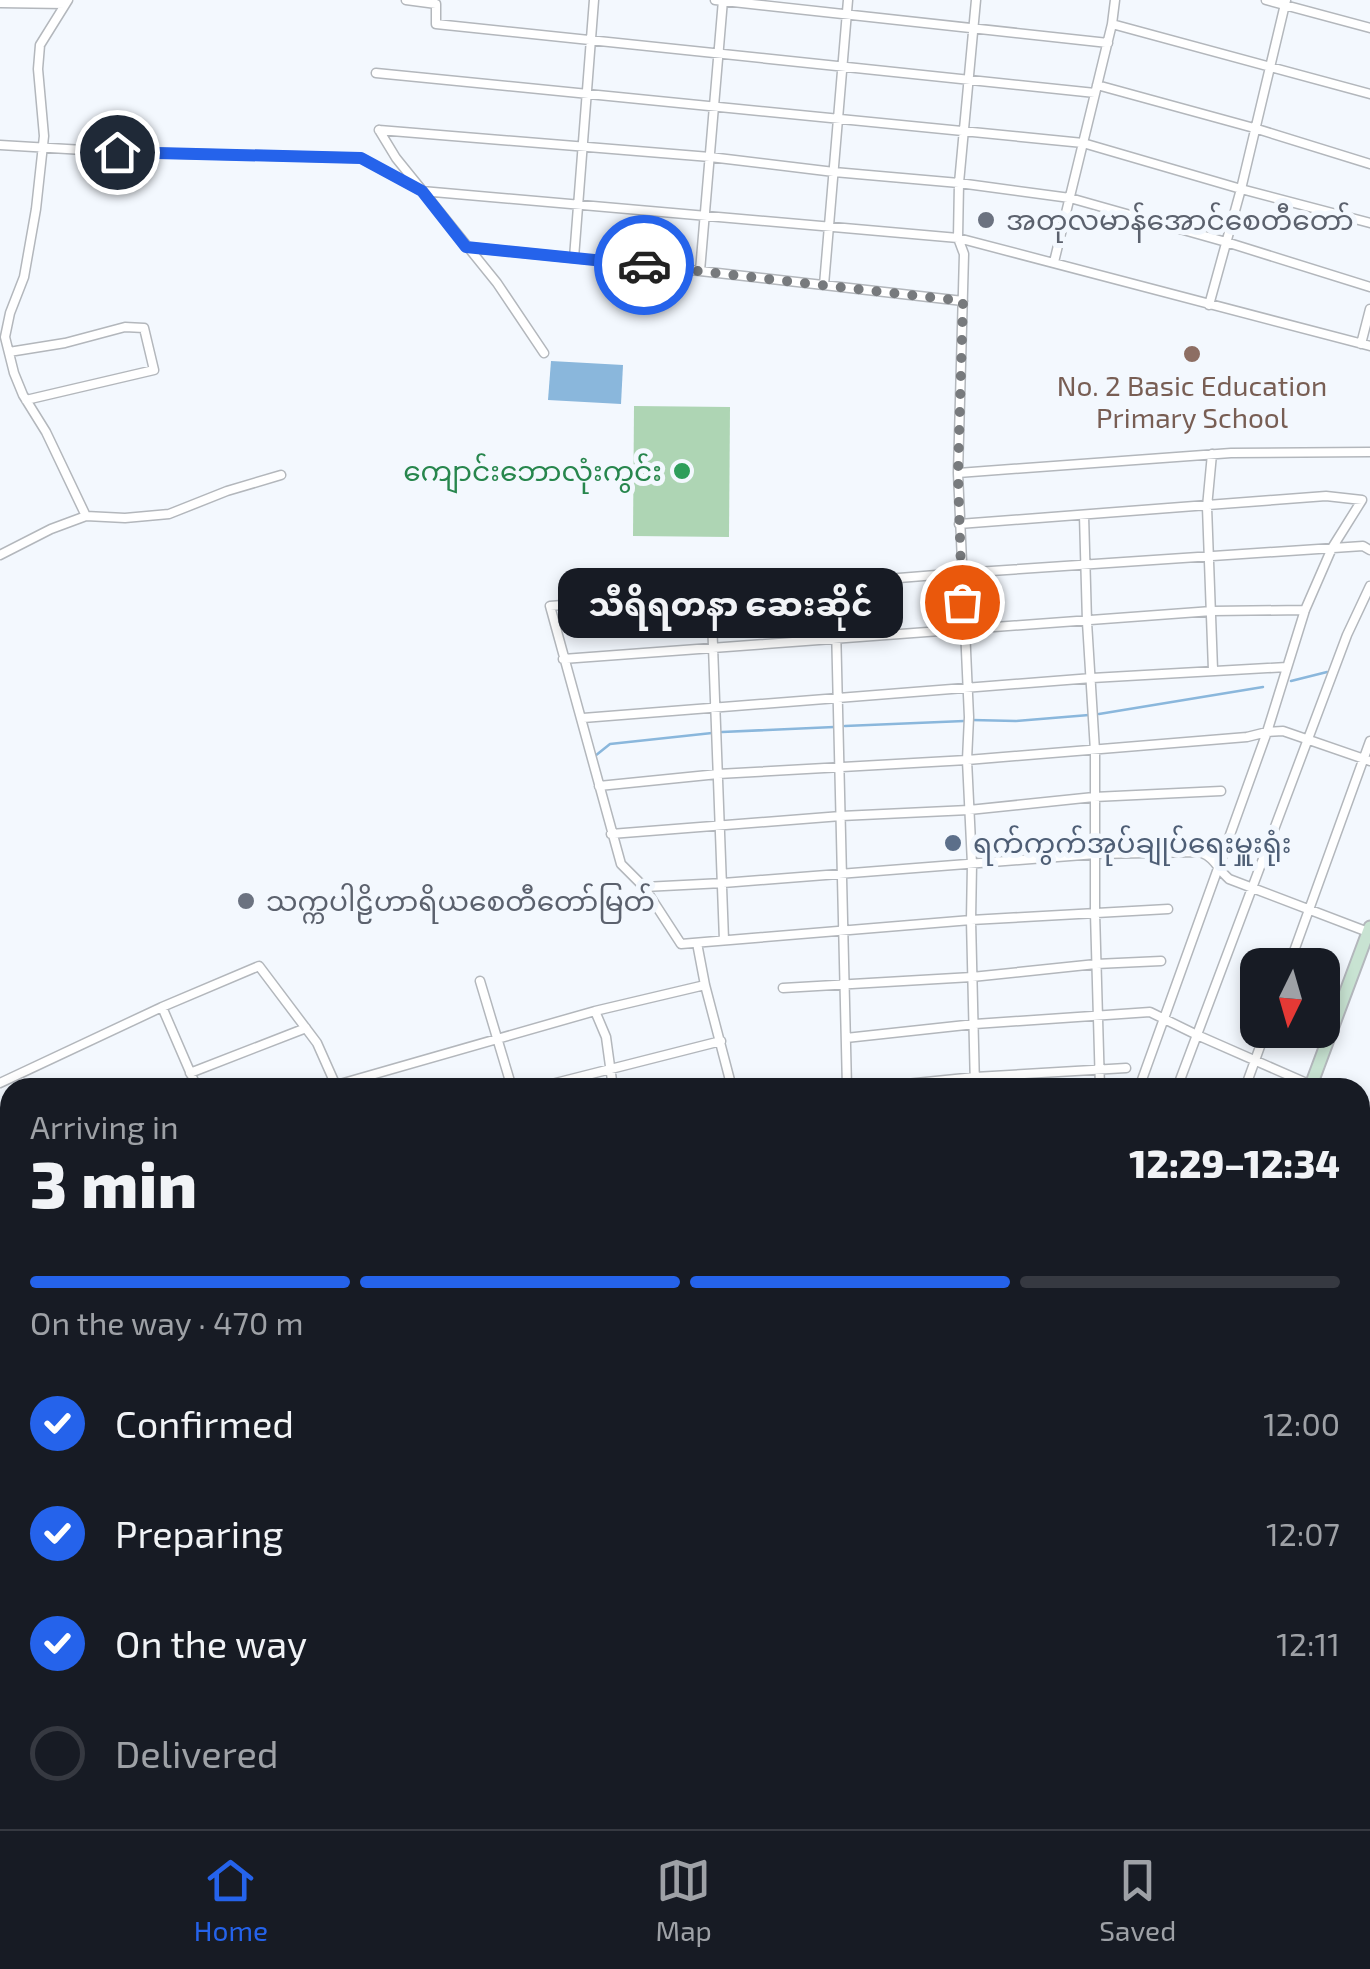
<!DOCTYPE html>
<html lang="en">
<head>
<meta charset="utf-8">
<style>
  :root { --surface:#171b24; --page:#20242c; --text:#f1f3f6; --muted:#9ea1a6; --line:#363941; --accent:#2563eb }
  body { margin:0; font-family:"Exo 2","Noto Sans Myanmar",sans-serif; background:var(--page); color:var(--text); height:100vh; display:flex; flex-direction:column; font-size:38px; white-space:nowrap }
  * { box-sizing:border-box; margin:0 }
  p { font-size:32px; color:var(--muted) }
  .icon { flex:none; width:55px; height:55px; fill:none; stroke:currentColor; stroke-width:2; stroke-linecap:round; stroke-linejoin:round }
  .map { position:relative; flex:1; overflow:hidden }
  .side { position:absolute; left:0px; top:1078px; width:1370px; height:752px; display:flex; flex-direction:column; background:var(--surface); border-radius:30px 30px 0 0; box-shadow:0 5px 15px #0003 }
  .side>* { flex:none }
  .needle { width:65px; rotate:185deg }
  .fabs { position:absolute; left:1240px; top:948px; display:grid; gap:20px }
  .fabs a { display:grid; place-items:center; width:100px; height:100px; border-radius:20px; background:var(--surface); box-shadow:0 5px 15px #0003; font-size:50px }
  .pin { position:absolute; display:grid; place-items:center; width:85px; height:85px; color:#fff; margin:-42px; border:5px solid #fff; border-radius:50%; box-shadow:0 2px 10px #0007 }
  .courier { position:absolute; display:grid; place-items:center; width:100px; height:100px; margin:-50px; border:8px solid #2563eb; border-radius:50%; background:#fff; color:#222; box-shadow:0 2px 12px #0007 }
  .bubble { position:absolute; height:70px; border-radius:20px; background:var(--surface); box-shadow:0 5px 15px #0003; font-size:32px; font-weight:800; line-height:70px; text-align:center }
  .headline em { font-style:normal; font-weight:800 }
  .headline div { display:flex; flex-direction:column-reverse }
  .headline { display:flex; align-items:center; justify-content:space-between; height:170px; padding:0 30px }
  h1 { font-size:65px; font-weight:800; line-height:75px }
  .bar { display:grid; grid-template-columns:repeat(4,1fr); gap:15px 10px; align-content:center; height:120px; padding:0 30px }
  .bar i { height:12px; border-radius:8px; background:var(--line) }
  .bar .on { background:var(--accent) }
  .bar p { grid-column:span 4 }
  ol { padding:0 30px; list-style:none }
  li { display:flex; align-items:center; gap:30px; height:110px }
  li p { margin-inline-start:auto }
  li .icon { padding:10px; border-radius:50%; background:var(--accent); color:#fff; stroke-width:4 }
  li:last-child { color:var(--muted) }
  li i { width:55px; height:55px; border:5px solid var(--line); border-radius:50% }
  .tab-bar { display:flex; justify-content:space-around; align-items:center; height:140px; border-top:2px solid var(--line); background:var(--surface); font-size:28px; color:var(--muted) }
  .tab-bar a { display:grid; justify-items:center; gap:5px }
  .tab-bar .on { color:var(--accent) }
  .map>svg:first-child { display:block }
  .green { fill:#aed5b4 }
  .water { fill:#8ab7dc }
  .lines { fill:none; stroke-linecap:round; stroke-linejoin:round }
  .stream { stroke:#8ab7dc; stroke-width:2.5 }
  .minor-casing { stroke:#b3b7bc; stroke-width:11 }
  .secondary-casing { stroke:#b3b7bc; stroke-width:15 }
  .primary-casing { stroke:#d2d3d3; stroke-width:16 }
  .trunk-casing { stroke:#d2d3d3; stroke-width:18 }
  .minor { stroke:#fff; stroke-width:8 }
  .secondary { stroke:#c8e3d2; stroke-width:11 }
  .primary { stroke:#91c7a5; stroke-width:12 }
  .trunk { stroke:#6cb487; stroke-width:14 }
  .done { stroke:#777a7d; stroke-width:10; stroke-dasharray:0 18 }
  .route { stroke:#2563eb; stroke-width:12 }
  .worship-dot { fill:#6b7280; stroke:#f3f8fe; stroke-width:4 }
  .education-dot { fill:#8d6e63; stroke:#f3f8fe; stroke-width:4 }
  .leisure-dot { fill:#2e9e5b; stroke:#f3f8fe; stroke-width:4 }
  .service-dot { fill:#5c6f8a; stroke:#f3f8fe; stroke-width:4 }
  .labels { text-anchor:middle; stroke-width:10; stroke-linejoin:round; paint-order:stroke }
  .worship-label { font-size:28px; fill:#5b616d; stroke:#f3f8fe; text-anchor:start }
  .education-label { font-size:28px; fill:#785e54; stroke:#f3f8fe }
  .leisure-label { font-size:28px; fill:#27864d; stroke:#f3f8fe; text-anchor:end }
  .service-label { font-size:28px; fill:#4e5e75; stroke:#f3f8fe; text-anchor:start }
</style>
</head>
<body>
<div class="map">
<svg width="1370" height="1829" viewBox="0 0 1370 1829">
  <rect width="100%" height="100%" fill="#f3f8fe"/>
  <path class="green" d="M634 406 730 407 729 537 633 536Z"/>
  <path class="water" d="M551 361 623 365 621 404 548 400Z"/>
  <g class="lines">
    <path class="stream" d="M1291 681 1327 672
      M1099 714 1263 687
      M972 720 1016 721 1089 715
      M845 726 964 721
      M722 732 834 727
      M595 756 610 744 712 733"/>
    <g class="minor-casing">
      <path id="minor" d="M68 0 40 45 38 69 44 136 36 209 24 277 10 313 5 337 14 373 23 395 46 432 86 516
        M406 0 436 4V24L1095 93
        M715 0 1108 43
        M1266 0 1370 28
        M0 3 65 4
        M1112 24 1370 94
        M376 73 1083 143 1241 189 1370 223
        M1097 85 1254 128 1370 164
        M379 130 710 157 834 172 959 183 1070 198 1226 242 1370 287
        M379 130 396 158 497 283 544 353
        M0 145 117 152 361 158 422 191 958 238 1370 346
        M466 247 700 271 963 301
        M574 258 594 0
        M1054 262 1112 24 1115 0
        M700 271 723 0
        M824 285 848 0
        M1209 305 1241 189 1286 0
        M1361 344 1370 309
        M9 352 65 343 125 327 144 328 154 370 26 400
        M1212 454 1207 507 1213 670
        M958 473 1231 453 1370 452
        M1084 515 1087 622 1095 751V913L1100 1088
        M959 524 1326 496 1362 500 1332 548 1305 610 1267 732 1139 1088
        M0 555 51 529 86 516 125 518 169 514 227 491 281 475
        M835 584 847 1088
        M711 593 724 940
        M563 659 1212 611 1305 610
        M583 718 1092 678 1287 667
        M599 786 718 774 967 760 1247 737 1267 732 1283 731 1370 761
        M611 834 841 816 969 810 1094 797 1221 791
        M644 887 723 883 1096 854 1200 852C1217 859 1216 868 1229 879L1368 932
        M1168 909 971 920 681 944 644 887 621 864 550 606 961 573 1363 546 1370 550
        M697 943 705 985 732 1088
        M1289 965 1370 741
        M480 981 512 1088
        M783 988 972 977 1096 964 1161 961
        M162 1007 197 1088
        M595 1011 606 1037 613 1088
        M846 1038 975 1024 1150 1012 1197 1035 1311 1085
        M190 1073 306 1028
        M0 1083 162 1007 259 966 317 1043 337 1088
        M326 1088 595 1011 705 985
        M536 1088 721 1041
        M867 1088 975 1077 1126 1068
        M975 1088 971 920 972 864 967 760 969 717 958 473 964 254 958 238 959 183 976 0
        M1177 1088 1347 635 1370 586
        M1245 1088 1266 1030
        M1360 1189 1370 1188
        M0 1303 10 1299
        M1360 1497H1370
        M0 1605 10 1609
        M763 1820 764 1826
        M899 1820 903 1829
        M431 1829 432 1820
        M998 1829 1020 1820"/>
    </g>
    <g class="secondary-casing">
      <path id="secondary" d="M1310 1088 1370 927
        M1360 1370 1370 1372
        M0 1669 10 1681
        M1360 1670 1370 1649
        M122 1820 130 1829
        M1050 1829 1053 1820
        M1292 1829 1295 1820"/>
    </g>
    <g class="primary-casing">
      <path id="primary" d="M276 1820 286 1829"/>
    </g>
    <g class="trunk-casing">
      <path id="trunk" d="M0 1370 10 1391
        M0 1518 10 1514"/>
    </g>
    <use href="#minor" class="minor"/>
    <use href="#secondary" class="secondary"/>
    <use href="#primary" class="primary"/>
    <use href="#trunk" class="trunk"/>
  </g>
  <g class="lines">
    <path class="done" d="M644 265 963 301 958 474 962 602"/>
    <path class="route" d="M117 152 361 158 422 191 466 247 644 265"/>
  </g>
  <g class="worship-dot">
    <circle cx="986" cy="220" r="10"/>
    <circle cx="246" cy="901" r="10"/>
  </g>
  <circle class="education-dot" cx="1192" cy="354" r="10"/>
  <circle class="leisure-dot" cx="682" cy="471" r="10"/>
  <circle class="service-dot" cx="953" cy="843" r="10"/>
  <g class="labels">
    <g class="worship-label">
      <text x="1006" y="230">အတုလမာန်အောင်စေတီတော်</text>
      <text x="266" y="911">သက္ကပါဠိဟာရိယစေတီတော်မြတ်</text>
    </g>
    <g class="education-label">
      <text x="1192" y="396">No. 2 Basic Education<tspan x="1192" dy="32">Primary School</tspan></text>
    </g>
    <g class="leisure-label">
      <text x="662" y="481">ကျောင်းဘောလုံးကွင်း</text>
    </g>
    <g class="service-label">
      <text x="973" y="853">ရက်ကွက်အုပ်ချုပ်ရေးမှူးရုံး</text>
    </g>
  </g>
</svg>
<div class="fabs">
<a><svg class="needle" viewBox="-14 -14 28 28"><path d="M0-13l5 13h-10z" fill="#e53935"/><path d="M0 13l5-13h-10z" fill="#9ea1a6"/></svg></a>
</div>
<div class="pin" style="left:962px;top:602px;background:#ea580c"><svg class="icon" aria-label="bag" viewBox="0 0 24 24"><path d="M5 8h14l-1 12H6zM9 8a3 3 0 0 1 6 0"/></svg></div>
<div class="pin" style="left:117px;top:152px;background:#1f2937"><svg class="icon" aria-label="home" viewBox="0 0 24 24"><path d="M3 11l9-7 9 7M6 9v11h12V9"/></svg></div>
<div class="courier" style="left:644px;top:265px"><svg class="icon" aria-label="car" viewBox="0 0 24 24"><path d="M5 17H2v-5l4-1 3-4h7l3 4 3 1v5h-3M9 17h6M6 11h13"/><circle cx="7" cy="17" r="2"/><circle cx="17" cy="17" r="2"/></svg></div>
<div class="bubble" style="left:558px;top:568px;width:345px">သီရိရတနာ ဆေးဆိုင်</div>
<section class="side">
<div class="headline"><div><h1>3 min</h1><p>Arriving in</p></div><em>12:29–12:34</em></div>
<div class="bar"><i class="on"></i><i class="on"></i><i class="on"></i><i></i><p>On the way · 470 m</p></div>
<ol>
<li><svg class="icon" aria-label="check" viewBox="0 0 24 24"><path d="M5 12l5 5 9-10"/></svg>Confirmed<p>12:00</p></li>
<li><svg class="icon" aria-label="check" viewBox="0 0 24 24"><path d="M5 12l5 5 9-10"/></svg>Preparing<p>12:07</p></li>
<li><svg class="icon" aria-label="check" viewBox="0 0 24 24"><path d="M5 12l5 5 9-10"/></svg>On the way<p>12:11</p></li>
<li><i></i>Delivered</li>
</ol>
</section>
</div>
<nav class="tab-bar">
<a class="on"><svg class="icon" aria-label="home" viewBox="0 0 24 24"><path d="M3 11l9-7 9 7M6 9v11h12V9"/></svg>Home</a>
<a><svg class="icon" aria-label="map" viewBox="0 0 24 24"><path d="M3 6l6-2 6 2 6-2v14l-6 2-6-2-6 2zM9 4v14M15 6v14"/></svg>Map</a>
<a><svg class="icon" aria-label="saved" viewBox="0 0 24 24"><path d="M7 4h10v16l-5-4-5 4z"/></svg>Saved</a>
</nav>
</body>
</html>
